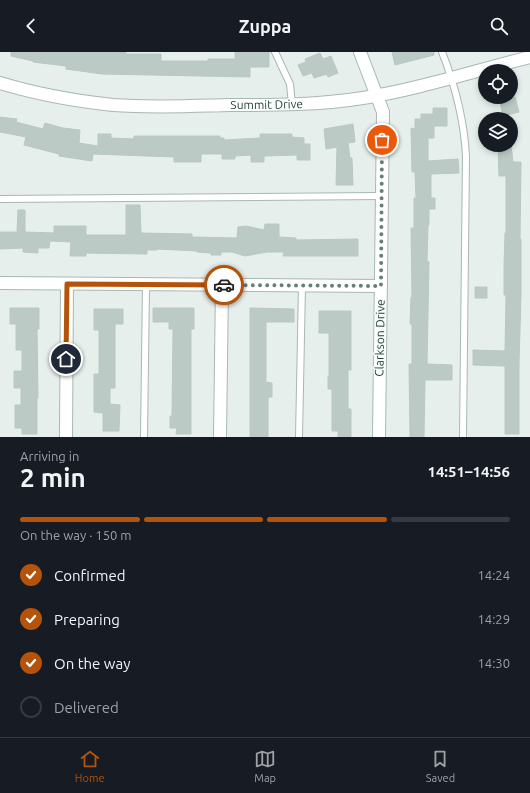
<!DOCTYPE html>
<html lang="en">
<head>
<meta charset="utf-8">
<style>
  :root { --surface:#171b24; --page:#242831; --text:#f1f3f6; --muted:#9ea1a6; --line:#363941; --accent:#b45309 }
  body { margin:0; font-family:Ubuntu,sans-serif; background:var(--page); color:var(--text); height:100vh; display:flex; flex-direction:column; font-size:15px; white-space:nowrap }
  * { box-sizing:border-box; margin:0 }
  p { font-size:13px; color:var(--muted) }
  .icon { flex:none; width:22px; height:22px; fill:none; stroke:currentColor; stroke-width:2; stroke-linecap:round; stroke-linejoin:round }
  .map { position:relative; height:385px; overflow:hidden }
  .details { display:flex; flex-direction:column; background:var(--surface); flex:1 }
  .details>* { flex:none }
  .fabs { position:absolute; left:478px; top:12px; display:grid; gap:8px }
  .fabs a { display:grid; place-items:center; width:40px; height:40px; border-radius:50%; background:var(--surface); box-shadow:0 2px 6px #0003; font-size:20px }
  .pin { position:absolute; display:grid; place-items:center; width:34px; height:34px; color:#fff; margin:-17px; border:2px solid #fff; border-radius:50%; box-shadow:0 1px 4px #0007 }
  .courier { position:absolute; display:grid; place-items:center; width:40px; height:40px; margin:-20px; border:3px solid #b45309; border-radius:50%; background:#fff; color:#222; box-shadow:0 1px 5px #0007 }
  .summary em { font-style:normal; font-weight:700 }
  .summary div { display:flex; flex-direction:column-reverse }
  .summary { display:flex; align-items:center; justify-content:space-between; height:68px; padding:0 20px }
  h1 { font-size:26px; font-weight:700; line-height:30px }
  .bar { display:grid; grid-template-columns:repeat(4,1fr); gap:6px 4px; align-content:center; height:48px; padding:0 20px }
  .bar i { height:5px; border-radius:3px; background:var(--line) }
  .bar .selected { background:var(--accent) }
  .bar p { grid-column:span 4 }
  ol { padding:0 20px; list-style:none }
  li { display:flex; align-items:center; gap:12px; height:44px }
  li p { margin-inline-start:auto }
  li .icon { padding:4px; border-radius:50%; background:var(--accent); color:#fff; stroke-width:4 }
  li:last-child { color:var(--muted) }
  li i { width:22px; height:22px; border:2px solid var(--line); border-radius:50% }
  header { display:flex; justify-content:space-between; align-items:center; height:52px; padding:0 20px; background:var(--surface); font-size:18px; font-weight:700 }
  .tab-bar { display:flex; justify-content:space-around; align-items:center; height:56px; border-top:1px solid var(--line); background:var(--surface); font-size:11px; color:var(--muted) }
  .tab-bar a { display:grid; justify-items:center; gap:2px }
  .tab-bar .selected { color:var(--accent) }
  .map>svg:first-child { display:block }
  .building { fill:#bbcac4; stroke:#b8c9c2 }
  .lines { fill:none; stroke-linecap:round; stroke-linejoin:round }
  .lane-casing { stroke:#a8b8b2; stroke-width:8 }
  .street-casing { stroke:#a8b8b2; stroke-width:14 }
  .lane { stroke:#fff; stroke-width:6 }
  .street { stroke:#fff; stroke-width:12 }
  .done { stroke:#687f78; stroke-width:4; stroke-dasharray:0 7.2 }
  .route { stroke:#b45309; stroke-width:5 }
  .labels { text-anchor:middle; stroke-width:3; stroke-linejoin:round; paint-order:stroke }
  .street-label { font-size:12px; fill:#24423a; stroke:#f7fbf9 }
</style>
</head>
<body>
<header><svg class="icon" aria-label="back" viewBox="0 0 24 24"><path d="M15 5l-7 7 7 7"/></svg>Zuppa<svg class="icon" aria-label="search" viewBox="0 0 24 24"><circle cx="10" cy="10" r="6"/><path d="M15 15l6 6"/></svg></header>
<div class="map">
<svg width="530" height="385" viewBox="0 0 530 385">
  <rect width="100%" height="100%" fill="#e6efeb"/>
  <path class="building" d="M11 0H126V2H161V9H208V7H235V0H269V15H250V25L102 22 66 17V14L33 10V9L11 4Z
    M392 0H434V3L395 13Z
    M320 1 323 7 331 4 338 21 328 25 327 22 314 26 312 21 303 24 298 13 306 10 305 7Z
    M499 45H515L519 60 503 64Z
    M433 56H447V74H434V86H428V109L458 107 459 121 431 122V146H435V157H429V173H428L427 209 429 210 427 312 452 313V328H425L424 385H410L409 312H412V272H410L411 245H412L411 176H414V146H416L415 120H412L411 76 415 77V67H421V62H433Z
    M0 65 17 67 16 70 43 77 45 71 63 76 80 78 79 91 98 94V82H111V86L134 87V84H220V86H224V88L260 86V82H292V85L304 86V92H310V108H297V103L264 104V110H251V103L235 104V107H222V102H201V110H174V105L93 102 92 109 59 104V102L24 93 26 85 0 80Z
    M353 72 355 90 348 91 350 106H352L353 133H336L337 95 326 97 324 77Z
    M498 93H511L513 110H521L520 187H521V243L519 312V382H505V314L473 313V298L505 299 506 243H504V215L505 181H506V124H499Z
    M126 153H140L141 181 192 182V185L237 186 238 175 246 174 264 178 265 172H279V185L296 186V188L358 187V204H283L284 200H267L245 204 232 200H221V203H211V201L197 200V199L157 197V198H147V202L86 201V204H70L71 190 50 189 49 196H38V201L23 200V196L0 197V180H17L18 158H25V180L54 181V174H86V183H126Z
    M475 235H487V246H475Z
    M10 256H39V277H37L38 346H37V382H22V376H15V353H21V336H14V319H22V298H16V272H10Z
    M153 256H194V277H191V382H176L177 376H170V364H172L173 277H169V270H153Z
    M250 256 294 257V270H266V330L272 331V345H268V385H250Z
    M94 257H123V272H115V336H110V352L120 353 119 379H103V361L94 360V322H99V278H94Z
    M319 259H351V318H348V357H351V385H338V379H332V337H328V324H329V281H319Z"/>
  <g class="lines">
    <g class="lane-casing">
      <path id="lane" d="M275 0 290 32 292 53
        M442 0C455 33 464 68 466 104L463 385
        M0 147 382 144
        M144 385 146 233
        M299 385 302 233"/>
    </g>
    <g class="street-casing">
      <g id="street">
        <path d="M360 0 383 60 379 385"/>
        <path id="s1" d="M0 31C36 42 75 49 113 53 152 56 191 54 230 53 275 53 319 53 363 46 419 37 474 19 530 5"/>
        <path d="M0 231 381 234"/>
        <path d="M66 385 67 232"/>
        <path d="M220 385 222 233"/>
      </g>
    </g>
    <use href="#lane" class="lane"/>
    <use href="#street" class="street"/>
  </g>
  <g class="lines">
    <path class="done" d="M224 233 381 234 382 88"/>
    <path class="route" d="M66 307 67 232 224 233"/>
  </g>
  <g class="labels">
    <g class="street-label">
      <text dy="4" stroke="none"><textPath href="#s1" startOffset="269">Summit Drive</textPath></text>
      <text transform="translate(380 286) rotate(-89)" y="4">Clarkson Drive</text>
    </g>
  </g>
</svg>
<div class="fabs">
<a><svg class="icon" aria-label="locate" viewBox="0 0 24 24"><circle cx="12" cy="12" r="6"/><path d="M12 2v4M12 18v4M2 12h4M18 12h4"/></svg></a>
<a><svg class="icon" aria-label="layers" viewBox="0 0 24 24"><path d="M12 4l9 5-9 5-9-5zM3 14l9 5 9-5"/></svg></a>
</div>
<div class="pin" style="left:382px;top:88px;background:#ea580c"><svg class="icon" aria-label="bag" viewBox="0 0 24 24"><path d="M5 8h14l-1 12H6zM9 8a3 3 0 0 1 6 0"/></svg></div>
<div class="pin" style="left:66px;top:307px;background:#1f2937"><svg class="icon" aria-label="home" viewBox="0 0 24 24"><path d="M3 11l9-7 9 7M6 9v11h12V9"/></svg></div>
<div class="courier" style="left:224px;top:233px"><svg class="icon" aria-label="car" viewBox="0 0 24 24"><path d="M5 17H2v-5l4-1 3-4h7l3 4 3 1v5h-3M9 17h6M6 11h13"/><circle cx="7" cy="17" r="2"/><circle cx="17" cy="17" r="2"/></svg></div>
</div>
<section class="details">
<div class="summary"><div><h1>2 min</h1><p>Arriving in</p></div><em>14:51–14:56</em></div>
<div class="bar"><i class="selected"></i><i class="selected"></i><i class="selected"></i><i></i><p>On the way · 150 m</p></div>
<ol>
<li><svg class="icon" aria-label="check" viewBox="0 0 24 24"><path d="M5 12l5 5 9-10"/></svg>Confirmed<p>14:24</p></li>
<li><svg class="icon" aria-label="check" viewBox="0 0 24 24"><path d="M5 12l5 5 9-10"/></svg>Preparing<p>14:29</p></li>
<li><svg class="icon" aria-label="check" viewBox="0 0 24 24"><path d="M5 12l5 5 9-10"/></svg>On the way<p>14:30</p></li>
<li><i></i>Delivered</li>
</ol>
</section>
<nav class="tab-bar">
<a class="selected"><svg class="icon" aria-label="home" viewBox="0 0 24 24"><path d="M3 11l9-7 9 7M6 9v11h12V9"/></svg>Home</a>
<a><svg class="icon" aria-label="map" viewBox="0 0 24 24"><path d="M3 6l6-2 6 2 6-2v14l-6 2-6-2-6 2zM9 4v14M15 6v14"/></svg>Map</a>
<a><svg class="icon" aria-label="saved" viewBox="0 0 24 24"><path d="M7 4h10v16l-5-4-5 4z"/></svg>Saved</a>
</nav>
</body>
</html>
